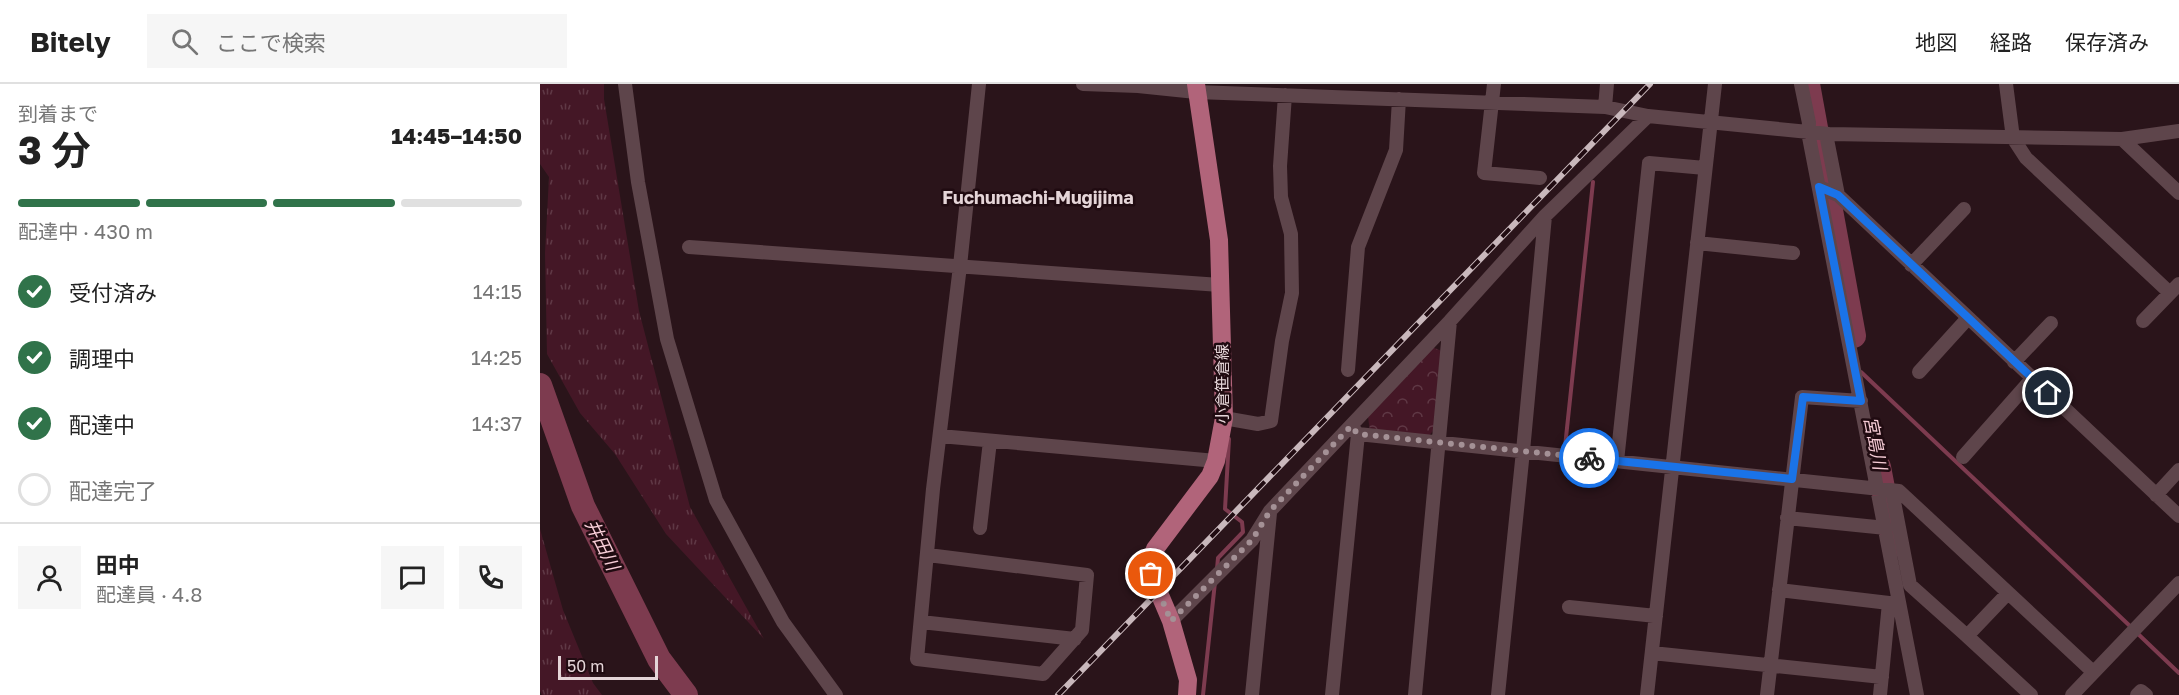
<!DOCTYPE html>
<html lang="ja">
<head>
<meta charset="utf-8">
<style>
  :root { --surface:#fff; --page:#f6f6f6; --text:#222; --muted:#767676; --line:#e0e0e0; --accent:#30734a }
  body { margin:0; font-family:"Golos Text","Noto Sans JP",sans-serif; background:var(--page); color:var(--text); height:100vh; display:flex; flex-direction:column; font-size:22px; white-space:nowrap }
  * { box-sizing:border-box; margin:0 }
  p { font-size:20px; color:var(--muted) }
  .icon { flex:none; width:33px; height:33px; fill:none; stroke:currentColor; stroke-width:2; stroke-linecap:round; stroke-linejoin:round }
  .map { position:relative; flex:1; overflow:hidden }
  .details { display:flex; flex-direction:column; background:var(--surface); width:540px }
  .details>* { flex:none }
  .scale { position:absolute; left:18px; bottom:15px; width:100px; box-sizing:border-box; padding-left:6px; border:3px solid #e5d5d8; border-top:0; font-size:16px; line-height:21px; white-space:nowrap; color:#e5d5d8; -webkit-text-stroke:4px #200b11; paint-order:stroke }
  .pin { position:absolute; display:grid; place-items:center; width:51px; height:51px; color:#fff; margin:-26px; border:3px solid #fff; border-radius:50%; box-shadow:0 2px 6px #0007 }
  .courier { position:absolute; display:grid; place-items:center; width:60px; height:60px; margin:-30px; border:4px solid #1a73e8; border-radius:50%; background:#fff; color:#222; box-shadow:0 2px 8px #0007 }
  .head em { font-style:normal; font-weight:700 }
  .head div { display:flex; flex-direction:column-reverse }
  .head { display:flex; align-items:center; justify-content:space-between; height:102px; padding:0 18px }
  h1 { font-size:39px; font-weight:700; line-height:45px }
  .bar { display:grid; grid-template-columns:repeat(4,1fr); gap:9px 6px; align-content:center; height:72px; padding:0 18px }
  .bar i { height:8px; border-radius:4px; background:var(--line) }
  .bar .selected { background:var(--accent) }
  .bar p { grid-column:span 4 }
  .line { display:flex; align-items:center; gap:15px; padding:0 18px; border-top:2px solid var(--line) }
  .line div { flex:1 }
  .round { display:grid; place-items:center; flex:none; width:63px; height:63px; border-radius:0px; background:var(--page) }
  ol { padding:0 18px; list-style:none }
  li { display:flex; align-items:center; gap:18px; height:66px }
  li p { margin-inline-start:auto }
  li .icon { padding:6px; border-radius:50%; background:var(--accent); color:#fff; stroke-width:4 }
  li:last-child { color:var(--muted) }
  li i { width:33px; height:33px; border:3px solid var(--line); border-radius:50% }
  header { display:flex; align-items:center; gap:36px; box-sizing:border-box; height:84px; padding:0 30px; background:var(--surface); border-bottom:2px solid var(--line) }
  header strong { font-size:28px }
  nav { display:flex; gap:33px; margin-inline-start:auto; font-size:21px }
  .search { width:420px; height:54px; background:var(--page); display:flex; align-items:center; gap:15px; box-sizing:border-box; padding:0 21px; border-radius:0px; color:var(--muted); font-size:22px }
  main { display:flex; flex:1; min-height:0 }
  .map>svg:first-child { display:block }
  .grass { fill:url(#grass-tufts) }
  .park { fill:url(#park-crowns) }
  .lines { fill:none; stroke-linecap:round; stroke-linejoin:round }
  .stream { stroke:#7d3b4f; stroke-width:4 }
  .river { stroke:#7d3b4f; stroke-width:24 }
  .minor { stroke:#5e454b; stroke-width:14 }
  .major { stroke:#b1647a; stroke-width:18 }
  .rail-casing { stroke:#c9b8bc; stroke-width:6 }
  .rail { stroke:#200b11; stroke-width:4; stroke-dasharray:11; stroke-linecap:butt }
  .done { stroke:#a49196; stroke-width:6; stroke-dasharray:0 10.8 }
  .route { stroke:#1a73e8; stroke-width:8 }
  .labels { text-anchor:middle; stroke-width:5; stroke-linejoin:round; paint-order:stroke }
  .street-label { font-size:16px; fill:#e5d5d8; stroke:#200b11 }
  .neighbourhood-label { font-size:18px; font-weight:bold; fill:#e5d5d8; stroke:#200b11 }
  .water-label { font-size:18px; font-style:italic; fill:#f7cdd7; stroke:#200b11 }
</style>
</head>
<body>
<header>
<strong>Bitely</strong>
<div class="search"><svg class="icon" aria-label="search" viewBox="0 0 24 24"><circle cx="10" cy="10" r="6"/><path d="M15 15l6 6"/></svg>ここで検索</div>
<nav><a>地図</a><a>経路</a><a>保存済み</a></nav>
</header>
<main>
<section class="details">
<div class="head"><div><h1>3 分</h1><p>到着まで</p></div><em>14:45–14:50</em></div>
<div class="bar"><i class="selected"></i><i class="selected"></i><i class="selected"></i><i></i><p>配達中 · 430 m</p></div>
<ol>
<li><svg class="icon" aria-label="check" viewBox="0 0 24 24"><path d="M5 12l5 5 9-10"/></svg>受付済み<p>14:15</p></li>
<li><svg class="icon" aria-label="check" viewBox="0 0 24 24"><path d="M5 12l5 5 9-10"/></svg>調理中<p>14:25</p></li>
<li><svg class="icon" aria-label="check" viewBox="0 0 24 24"><path d="M5 12l5 5 9-10"/></svg>配達中<p>14:37</p></li>
<li><i></i>配達完了</li>
</ol>
<div class="line" style="height:108px"><a class="round"><svg class="icon" aria-label="person" viewBox="0 0 24 24"><circle cx="12" cy="8" r="4"/><path d="M4 21q1-7 8-7t8 7"/></svg></a><div><b>田中</b><p>配達員 · 4.8</p></div><a class="round"><svg class="icon" aria-label="chat" viewBox="0 0 24 24"><path d="M4 5h16v11H9l-5 4z"/></svg></a><a class="round"><svg class="icon" aria-label="phone" viewBox="0 0 24 24"><path d="M5 4h4l2 5-3 2q2 4 5 5l2-3 5 2v4C11 20 4 13 5 4z"/></svg></a></div>
</section>
<div class="map">
<svg width="1639" height="611" viewBox="0 0 1639 611">
  <defs>
    <pattern id="grass-tufts" width="24" height="20" patternUnits="userSpaceOnUse" patternTransform="scale(1.5)"><rect width="24" height="20" fill="#441726"/><path d="M3 7l-1-3M5 7V3M7 7l1-3M15 17l-1-3M17 17v-4M19 17l1-3" fill="none" stroke="#5f3845"/></pattern>
    <pattern id="park-crowns" width="20" height="18" patternUnits="userSpaceOnUse" patternTransform="scale(1.5)"><rect width="20" height="18" fill="#441726"/><path d="M2 6a3 3 0 1 1 6 0M12 15a3 3 0 1 1 6 0" fill="none" stroke="#5f3845"/></pattern>
  </defs>
  <rect width="100%" height="100%" fill="#2a141a"/>
  <path class="grass" d="M0 0H64V15L99 227 150 423 224 555 126 450 75 370 40 329 7 270 5 169 9 93 0 80Z
    M0 445 23 526 53 599 62 611H2L0 607Z"/>
  <path class="park" d="M892 263 904 268 897 342 888 353 830 347 828 333Z"/>
  <g class="lines">
    <path class="stream" d="M1321 288 1591 543
      M1025 363 1053 98
      M677 485 678 474 703 448 702 438 685 425 689 355
      M1596 548 1639 589
      M663 611 675 498"/>
    <path class="river" d="M1268 0 1314 252
      M0 301 43 422 119 575 146 611
      M1339 383 1354 461"/>
    <path class="minor" d="M85 0 98 98 127 255 176 416 243 538 296 611
      M543 0 598 2 656 8 1065 23 1108 32 1289 50 1582 55 1639 47
      M954 0 944 89 1000 94
      M1261 0 1269 39 1268 48 1377 611
      M1466 0 1473 54 1486 74 1630 209
      M1065 23 1067 0
      M1286 50 1298 111
      M1582 55 1639 109
      M1279 103 1298 111 1639 432
      M1157 159 1253 169
      M149 163 680 201
      M1371 181 1424 125
      M1603 237 1639 200
      M1474 278 1511 239
      M808 286 818 163 856 66 859 15
      M1379 288 1428 234
      M684 334 718 340 731 337 742 257 752 209 751 150 741 113 740 82 745 11
      M818 350 1359 407 1552 587
      M400 352 676 377
      M1423 373 1492 295
      M1077 377 1109 79 1165 84
      M1352 407 1370 501 1427 552 1468 509
      M1616 411 1639 386
      M1247 434 1346 444
      M440 444 450 357
      M388 471 547 491 542 546 503 590 377 575 393 405 420 182 439 0
      M1239 506 1349 519 1359 518
      M1029 523 1116 532
      M631 537 712 456 730 427 910 237 1005 132 1108 32
      M381 538 535 555
      M1427 552 1491 611
      M1112 569 1342 593
      M712 611 730 429
      M792 611 818 350 812 343
      M875 611 910 237
      M958 611 983 367 1005 132
      M1107 611 1175 0
      M1227 611 1262 313 1321 317
      M1340 611 1349 519
      M1532 611 1639 499
      M1597 611 1601 607 1606 611"/>
    <path class="major" d="M647 611 648 596 631 537 611 490 610 478 615 465 670 392 676 377 684 334 679 156 656 0"/>
    <g class="rail-casing">
      <path id="rail" d="M518 611 1110 0"/>
    </g>
    <use href="#rail" class="rail"/>
  </g>
  <g class="lines">
    <path class="done" d="M611 490 631 537 712 456 730 427 811 342 818 350 1049 374"/>
    <path class="route" d="M1049 374 1252 395 1263 313 1321 317 1279 103 1298 111 1508 309"/>
  </g>
  <g class="labels">
    <g class="street-label">
      <text transform="translate(682 300) rotate(-90)" y="6">小倉笹倉線</text>
    </g>
    <g class="neighbourhood-label">
      <text x="498" y="120">Fuchumachi-Mugijima</text>
    </g>
    <g class="water-label">
      <text transform="translate(1335 359) rotate(79)" y="6">宮島川</text>
      <text transform="translate(62 461) rotate(64)" y="6">井田川</text>
    </g>
  </g>
</svg>
<div class="scale">50 m</div>
<div class="pin" style="left:611px;top:490px;background:#ea580c"><svg class="icon" aria-label="bag" viewBox="0 0 24 24"><path d="M5 8h14l-1 12H6zM9 8a3 3 0 0 1 6 0"/></svg></div>
<div class="pin" style="left:1508px;top:309px;background:#1f2937"><svg class="icon" aria-label="home" viewBox="0 0 24 24"><path d="M3 11l9-7 9 7M6 9v11h12V9"/></svg></div>
<div class="courier" style="left:1049px;top:374px"><svg class="icon" aria-label="bike" viewBox="0 0 24 24"><circle cx="6" cy="16" r="4"/><circle cx="18" cy="16" r="4"/><path d="M6 16l4-8h5l3 8M10 8l3 8H6M13 5h3"/></svg></div>
</div>
</main>
</body>
</html>
